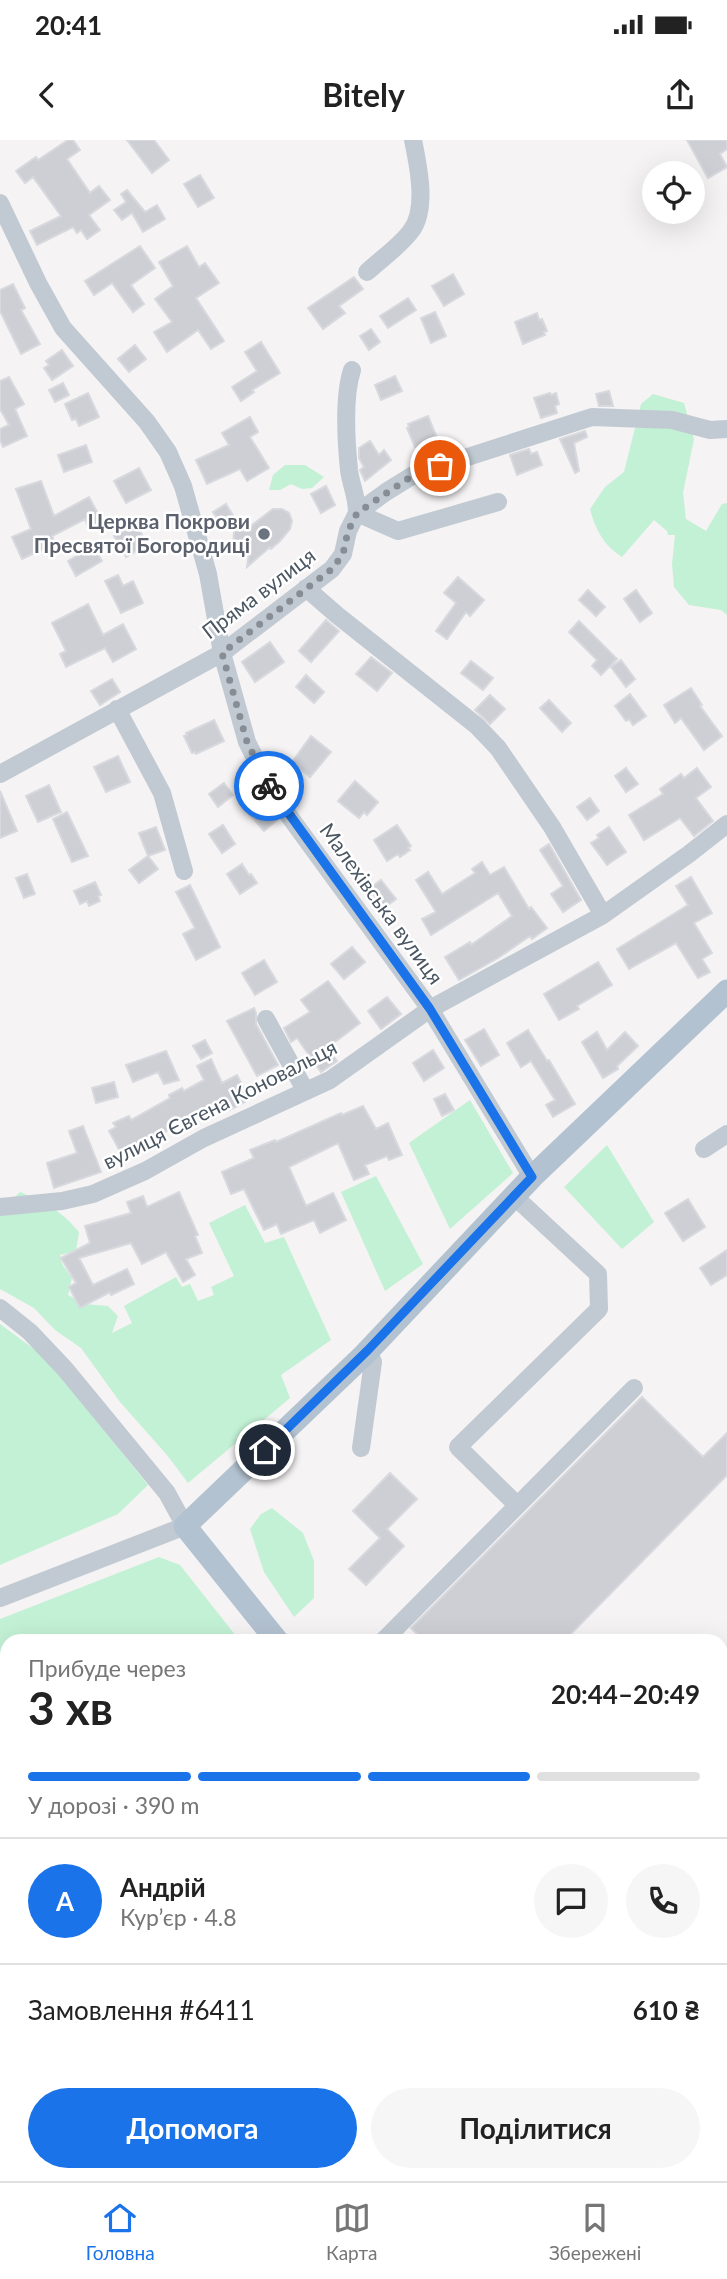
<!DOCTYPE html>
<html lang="uk">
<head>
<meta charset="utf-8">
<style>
  :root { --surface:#fff; --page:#f6f6f6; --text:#222; --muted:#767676; --line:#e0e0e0; --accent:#1a73e8 }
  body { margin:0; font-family:Lato,sans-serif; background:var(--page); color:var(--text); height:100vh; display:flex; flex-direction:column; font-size:26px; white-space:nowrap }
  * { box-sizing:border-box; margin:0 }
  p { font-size:23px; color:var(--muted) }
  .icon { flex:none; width:38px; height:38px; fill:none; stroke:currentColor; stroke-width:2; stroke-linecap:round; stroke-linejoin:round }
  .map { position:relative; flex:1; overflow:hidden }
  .panel { position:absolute; left:0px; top:1494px; width:728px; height:548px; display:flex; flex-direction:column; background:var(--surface); border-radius:21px 21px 0 0; box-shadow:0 7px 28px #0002 }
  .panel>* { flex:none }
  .fabs { position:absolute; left:642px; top:21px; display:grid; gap:14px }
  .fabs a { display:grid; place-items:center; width:63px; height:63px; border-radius:50%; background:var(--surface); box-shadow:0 7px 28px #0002; font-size:35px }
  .pin { position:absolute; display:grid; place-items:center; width:60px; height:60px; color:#fff; margin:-30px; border:4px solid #fff; border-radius:50%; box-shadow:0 2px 7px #0007 }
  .courier { position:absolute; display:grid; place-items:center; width:70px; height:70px; margin:-35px; border:5px solid #1a73e8; border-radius:50%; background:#fff; color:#222; box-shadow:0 2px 9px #0007 }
  .summary em { font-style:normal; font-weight:700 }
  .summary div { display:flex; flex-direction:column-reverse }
  .summary { display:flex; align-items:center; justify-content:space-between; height:119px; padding:0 28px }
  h1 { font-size:46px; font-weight:700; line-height:52px }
  .bar { display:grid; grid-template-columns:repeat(4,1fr); gap:10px 7px; align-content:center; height:84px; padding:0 28px }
  .bar i { height:9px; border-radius:5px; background:var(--line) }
  .bar .current { background:var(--accent) }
  .bar p { grid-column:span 4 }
  .line { display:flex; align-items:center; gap:18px; padding:0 28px; border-top:2px solid var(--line) }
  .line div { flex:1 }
  .round { display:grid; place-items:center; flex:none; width:74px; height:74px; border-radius:37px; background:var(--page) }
  .primary-button { display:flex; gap:14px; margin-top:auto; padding:14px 28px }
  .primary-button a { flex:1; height:80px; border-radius:42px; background:var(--accent); color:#fff; font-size:28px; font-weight:700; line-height:80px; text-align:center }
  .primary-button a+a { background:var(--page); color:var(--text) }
  .status { display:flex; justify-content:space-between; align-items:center; height:49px; padding:0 35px; background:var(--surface); direction:ltr }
  .status svg { height:19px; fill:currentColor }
  header { display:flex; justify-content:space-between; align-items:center; height:91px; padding:0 28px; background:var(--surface); font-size:32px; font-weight:700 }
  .dock { display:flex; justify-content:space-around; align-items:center; height:98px; border-top:2px solid var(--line); background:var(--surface); font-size:19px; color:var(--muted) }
  .dock a { display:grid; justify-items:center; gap:4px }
  .dock .current { color:var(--accent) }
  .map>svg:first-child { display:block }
  .green { fill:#c3f1d5 }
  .building { fill:#cdcfd5; stroke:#d7d9de; stroke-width:2 }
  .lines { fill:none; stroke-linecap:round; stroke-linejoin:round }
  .minor { stroke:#c1cad2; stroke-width:18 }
  .major { stroke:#b3c2d1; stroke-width:23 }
  .done { stroke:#868d94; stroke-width:7; stroke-dasharray:0 12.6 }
  .route { stroke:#1a73e8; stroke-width:9 }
  .worship-dot { fill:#6b7280; stroke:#fff; stroke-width:2.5 }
  .labels { text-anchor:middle; stroke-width:5; stroke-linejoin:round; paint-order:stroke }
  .worship-label { font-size:21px; font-weight:bold; fill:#5b616d; stroke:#fff; text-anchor:end }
  .street-label { font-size:21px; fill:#4a5661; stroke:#fff }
</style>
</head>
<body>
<div class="status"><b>20:41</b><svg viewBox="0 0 49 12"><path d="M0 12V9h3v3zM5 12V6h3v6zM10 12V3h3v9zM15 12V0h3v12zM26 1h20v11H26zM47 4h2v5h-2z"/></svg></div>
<header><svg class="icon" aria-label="back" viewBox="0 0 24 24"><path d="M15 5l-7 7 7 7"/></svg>Bitely<svg class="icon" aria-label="share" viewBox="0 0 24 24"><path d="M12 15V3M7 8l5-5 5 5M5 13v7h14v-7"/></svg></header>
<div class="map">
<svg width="727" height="2041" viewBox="0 0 727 2041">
  <rect width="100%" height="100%" fill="#f5f3f3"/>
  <path class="green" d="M653 254 684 263 694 299 683 353 686 379 706 391 722 364 727 363V475L721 470 689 465 674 447 672 424 675 395H668L667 391 654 380 622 417C604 406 595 389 590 369L605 347 624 332 641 264Z
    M285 325H305L324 337 312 348 302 349 291 344 280 350H269L273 335Z
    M470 960 513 1033 450 1089 409 1003Z
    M607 1005 654 1082 622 1109 564 1047Z
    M376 1036 423 1124 385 1151 341 1052Z
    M20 1052C44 1062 62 1071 79 1092L76 1111 60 1115 62 1124 72 1138 68 1155 85 1164 108 1166 118 1176 112 1193 132 1183 124 1166 176 1137 182 1147 190 1144 198 1161 214 1155 211 1147 234 1136 209 1083 245 1065 265 1103 284 1097 331 1200 281 1235 290 1258 188 1343 167 1315 120 1262 81 1208 55 1190 34 1168 0 1149V1071Z
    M0 1184 45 1217 148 1345 118 1374 0 1425Z
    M272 1368 303 1393 314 1421V1458L294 1477 264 1432 250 1389 261 1374Z
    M159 1417 180 1425 240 1501 7 1502V2035H657L662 2041H0V1479Z"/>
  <path class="building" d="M68 0H73L80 10 67 19 90 53 99 46 110 60 89 75 100 90 87 99 81 90 77 93 73 87 37 105 30 91 61 76 33 37 25 43 16 31 36 17 38 20Z
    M127 0H154L169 20 152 33Z
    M687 0H727V9L720 14 727 27 708 38Z
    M200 35 214 58 198 67 184 44Z
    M127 50 145 72 157 65 165 79 143 92 132 73 122 80 114 70 126 62 121 54Z
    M140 106 155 128 131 145 144 164 133 172 112 143 94 155 85 141Z
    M187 106 199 127 205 123 219 143 196 158 224 201 211 209 198 190 167 212 154 192 172 182 155 159 173 146 159 122Z
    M453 134 464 154 444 166 432 146Z
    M354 137 363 149 339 166 345 173 323 189 308 168Z
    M13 144 25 168 21 170 40 204 21 214 0 171V150Z
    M408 158 416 170 388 188 380 176Z
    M435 172 446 196 431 203 421 178Z
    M537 173 539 180 542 179 547 191 544 192 545 195 523 204 515 182Z
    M371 189 380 202 369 210 360 196Z
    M261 202 280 233 252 250 254 252 241 261 232 247 257 231 245 212Z
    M135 205 146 219 129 232 118 219Z
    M62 210 73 226 52 240 44 228 49 225 46 221Z
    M395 236 402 251 381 260 375 245Z
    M9 237 24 264 15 269 27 296 3 307 0 300V289L9 285 0 269V241Z
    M63 243 69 255 55 262 49 250Z
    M609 251 613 266H599L596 254Z
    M88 253 99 277 79 286 76 279 72 280 65 264Z
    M550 253 551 255 556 253 559 264 555 266 557 273 541 278 534 258Z
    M428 276 437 298 415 307 407 288 409 287 408 284Z
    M250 277 258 292 250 297 269 328 247 341 240 329 207 344 196 320 229 305 222 293Z
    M585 291 587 297 574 303 579 331 575 333 560 299Z
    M370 301 379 315 384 310 391 320 365 341 360 330 364 327 359 318V308Z
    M86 305 92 322 64 332 58 315Z
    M529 309 531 314 537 312 542 325 517 335 510 315Z
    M139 328 151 350 126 363 114 341Z
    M41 341 54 376 89 357 102 381 89 388 85 379 52 396 55 404 22 419 12 397 31 389 16 349Z
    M326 346 335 365 321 373 311 354Z
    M226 364 234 377 222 385 213 372Z
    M273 369H282L289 373 292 381 290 389 280 401 271 409 270 407 247 427 249 414 241 406H233L235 379 244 391Z
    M136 384 148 405 126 417 114 396Z
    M93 406 102 421 76 436 68 421Z
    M118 435 123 446 133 441 143 463 121 473 105 441Z
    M458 437 484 460 470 476 466 472 447 499 436 491 456 463 444 453Z
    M588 450 605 467 596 476 579 460Z
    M636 450 652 473 640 482 624 459Z
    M88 464 103 495 123 484 136 509 113 522 105 508 66 527 60 514 66 511 52 483Z
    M326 480 339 491 311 522 299 511Z
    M579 481 617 519 601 535 592 526 597 520 569 492Z
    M270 502 284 522 255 542 242 522Z
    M371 517 392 533 377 551 356 534Z
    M621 520 635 539 626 547 611 527Z
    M471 521 493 538 483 550 461 533Z
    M306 535 324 552 314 563 296 547Z
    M112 539 120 552 100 565 91 551Z
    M691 548 702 565 700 566 722 596 704 610 681 578 675 583 664 565Z
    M630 554 646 576 633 585 629 579 626 581 615 566Z
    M490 555 505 569 490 584 475 570Z
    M549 560 571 583 562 592 540 568Z
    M214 580 224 601 196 614 195 612 192 613 184 596 187 595 186 593Z
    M311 596 331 612 310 637 292 622Z
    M118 616 130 642 106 652 94 627Z
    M626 628 638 644 626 652 615 636Z
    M697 628 711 647 696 658 713 681 694 696 680 678 644 700 629 675 663 654 660 649 681 634 684 638Z
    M355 641 378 662 367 675 364 672 359 678 338 661Z
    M224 643 233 655 218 667 209 654Z
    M49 645 61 672 38 682 26 656Z
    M256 648 278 679 264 691 239 662Z
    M0 651 17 691 0 698Z
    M590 658 599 671 587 680 577 667Z
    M67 672 88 716 72 722 53 679Z
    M223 685 235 704 222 713 209 694Z
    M397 685 411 706 408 708 410 710 400 717 398 714 387 721 374 700Z
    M156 687 165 710 148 716 139 693Z
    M609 687 626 712 607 725 591 703 599 698 597 695Z
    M549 704 581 760 563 772 551 754 563 746 540 710Z
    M148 716 158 729 139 743 129 730Z
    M482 722 490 735 504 727 529 769 531 767 547 788 532 799 530 796 498 818 459 840 445 817 470 802 471 805 512 776 498 753 431 795 422 779 436 772 416 740 428 732 442 754 475 733 472 729Z
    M242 724 249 735 251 734 257 743 240 754 227 734Z
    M27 734 35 754 24 758 16 738Z
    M691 737 712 773 694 783 712 813 702 819 710 832 698 838 676 803 629 829 617 809 688 765 676 746Z
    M381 740 396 759 384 768 369 749Z
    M95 742 101 755 98 756 100 761 89 766 87 761 80 764 74 751Z
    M190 745 220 807 196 820 183 794 195 788 176 752Z
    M352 807 365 822 344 839 331 824Z
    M264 820 277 842 255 855 242 833Z
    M598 822 612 845 577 866 579 869 559 880 544 854Z
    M328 841 360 883 327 908 337 921 321 932 297 898 291 902 284 888 310 872 301 860Z
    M387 857 401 874 381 889 368 871Z
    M254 868 256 873V884L278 925 257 936 227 881Z
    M484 889 499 915 481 926 465 900Z
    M528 890 547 921 549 920 575 964 553 977 546 965 555 960 531 921 521 927 507 903Z
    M597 892 607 910 625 892 638 906 617 926 618 929 603 938 582 902Z
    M205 900 212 913 201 919 193 906Z
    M433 910 444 928 424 941 413 923Z
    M166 911 179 940 164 944 158 932 133 942 126 925Z
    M211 919 222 943 237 935 250 959 230 970 224 960 122 1015 109 991 116 987 113 983 129 976 131 980 170 958 169 955 182 948 184 951 204 940 197 926Z
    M114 942 118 957 96 963 92 948Z
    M445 954 454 970 442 976 434 959Z
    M363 966 376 989 388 983 402 1015 389 1020 387 1016 365 1025 369 1034 354 1040 338 1003 289 1027 306 1066 333 1053 346 1080 320 1093 314 1080 281 1094 277 1084 264 1090 244 1049 231 1054 222 1032 254 1018 250 1010 275 1000 276 1002 341 973 342 975Z
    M83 986 101 1032 54 1048 47 1023 77 1013 69 991Z
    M179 1052 198 1095 195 1096 202 1113 186 1119 195 1135 183 1142 166 1112 142 1124 131 1103 79 1118 93 1145 127 1129 134 1144 111 1155 110 1152 80 1168 69 1147 76 1143 61 1118 90 1103 85 1086 131 1073 127 1062 143 1056 147 1067Z
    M688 1059 705 1087 683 1101 665 1073Z
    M727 1110V1135L711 1145 700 1128Z
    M642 1257 703 1317 727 1293V1335L563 1502H425L411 1488Z
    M390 1333 417 1359 387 1389 404 1406 366 1445 349 1429 380 1398 353 1371Z"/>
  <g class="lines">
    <path class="minor" d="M0 63 38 143 63 188 147 282 168 312 183 346 208 434 222 513 247 602 273 654 430 869 532 1037
      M367 132C381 119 400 106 411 91 428 69 418 25 413 0
      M352 230C343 258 346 300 349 330 351 346 357 355 357 373L398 391 498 362
      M306 448 337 475 477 586 498 608 552 687 603 775
      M117 569 162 653 184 731
      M0 634 222 513 332 429 343 414 348 391 357 373 386 352 415 334 592 277 672 280 710 290 727 289
      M266 879 305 950
      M704 1009 727 994
      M514 1056 598 1134 599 1169 458 1307 517 1365
      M0 1067 62 1061 93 1054 145 1031 204 998 330 940 430 869 603 775 689 714 727 684
      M0 1168 30 1192 65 1229 167 1353 185 1386 0 1458
      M361 1308 373 1222 368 1210
      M382 1502 634 1248
      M721 2012 727 2005"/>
    <path class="major" d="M278 1502 185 1386 365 1214 532 1037 727 851
      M708 2035 713 2041"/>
  </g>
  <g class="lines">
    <path class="done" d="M269 646 247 602 222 513 332 429 343 414 348 391 357 373 415 334 440 326"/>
    <path class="route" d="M265 1310 368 1210 532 1037 430 869 269 646"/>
  </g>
  <circle class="worship-dot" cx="264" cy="394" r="7"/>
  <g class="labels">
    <g class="worship-label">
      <text x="250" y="389">Церква Покрови<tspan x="250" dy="24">Пресвятої Богородиці</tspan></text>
    </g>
    <g class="street-label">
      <text transform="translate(259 454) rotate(-37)" y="7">Пряма вулиця</text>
      <text transform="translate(381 764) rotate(54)" y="7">Малехівська вулиця</text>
      <text transform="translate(220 965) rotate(-27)" y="7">вулиця Євгена Коновальця</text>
    </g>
  </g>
</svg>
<div class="fabs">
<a><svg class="icon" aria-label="locate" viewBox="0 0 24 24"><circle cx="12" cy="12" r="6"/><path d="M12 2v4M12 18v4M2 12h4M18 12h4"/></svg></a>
</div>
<div class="pin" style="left:440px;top:326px;background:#ea580c"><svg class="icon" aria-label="bag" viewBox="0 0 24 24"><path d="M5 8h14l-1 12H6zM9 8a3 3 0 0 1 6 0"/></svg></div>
<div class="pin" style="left:265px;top:1310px;background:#1f2937"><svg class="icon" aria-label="home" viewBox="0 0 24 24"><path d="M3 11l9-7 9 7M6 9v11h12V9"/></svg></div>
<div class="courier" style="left:269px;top:646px"><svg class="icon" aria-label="bike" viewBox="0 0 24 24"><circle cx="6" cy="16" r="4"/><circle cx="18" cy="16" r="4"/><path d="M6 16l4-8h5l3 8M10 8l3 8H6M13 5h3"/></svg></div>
<section class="panel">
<div class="summary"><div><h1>3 хв</h1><p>Прибуде через</p></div><em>20:44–20:49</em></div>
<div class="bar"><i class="current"></i><i class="current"></i><i class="current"></i><i></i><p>У дорозі · 390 m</p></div>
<div class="line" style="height:126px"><b class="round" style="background:var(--accent);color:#fff">А</b><div><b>Андрій</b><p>Кур’єр · 4.8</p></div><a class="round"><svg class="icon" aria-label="chat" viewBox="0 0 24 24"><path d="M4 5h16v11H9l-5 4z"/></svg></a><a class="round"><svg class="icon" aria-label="phone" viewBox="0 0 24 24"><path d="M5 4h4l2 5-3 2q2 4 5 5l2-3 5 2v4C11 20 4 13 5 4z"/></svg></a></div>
<div class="line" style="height:91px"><div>Замовлення #6411</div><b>610 ₴</b></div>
<div class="primary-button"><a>Допомога</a><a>Поділитися</a></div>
</section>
</div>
<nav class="dock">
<a class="current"><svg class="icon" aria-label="home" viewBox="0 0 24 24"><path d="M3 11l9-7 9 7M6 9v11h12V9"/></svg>Головна</a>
<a><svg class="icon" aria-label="map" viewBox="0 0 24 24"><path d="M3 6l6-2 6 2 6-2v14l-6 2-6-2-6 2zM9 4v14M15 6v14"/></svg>Карта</a>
<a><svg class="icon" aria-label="saved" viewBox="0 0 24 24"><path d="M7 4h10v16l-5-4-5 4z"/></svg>Збережені</a>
</nav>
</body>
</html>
